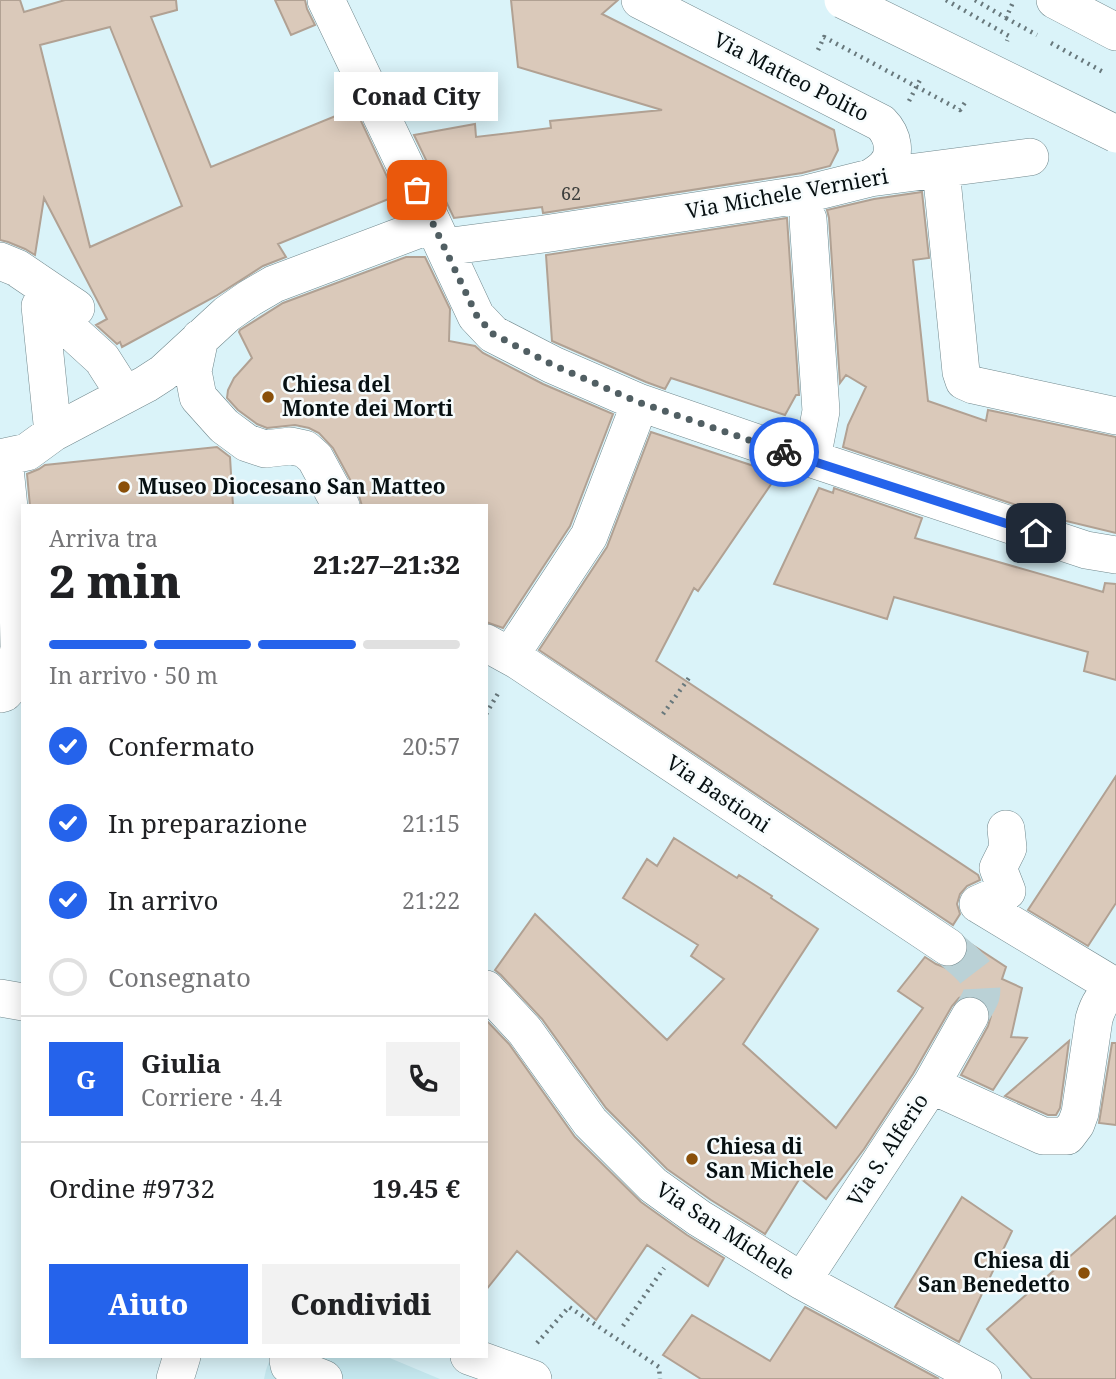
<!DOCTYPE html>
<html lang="it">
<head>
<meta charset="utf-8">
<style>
  :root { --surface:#fff; --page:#f2f2f2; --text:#202124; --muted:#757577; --line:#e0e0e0; --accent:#2563eb }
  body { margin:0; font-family:"Noto Serif",serif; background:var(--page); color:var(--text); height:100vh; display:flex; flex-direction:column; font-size:26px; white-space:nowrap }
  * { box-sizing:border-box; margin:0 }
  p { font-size:23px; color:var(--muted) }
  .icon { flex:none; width:38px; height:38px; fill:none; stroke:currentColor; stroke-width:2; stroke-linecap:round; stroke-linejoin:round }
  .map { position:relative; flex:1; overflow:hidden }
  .panel { position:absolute; left:21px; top:504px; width:467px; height:854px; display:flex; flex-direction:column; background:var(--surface); border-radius:0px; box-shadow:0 4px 18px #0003 }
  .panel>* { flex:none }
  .pin { position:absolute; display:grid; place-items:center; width:60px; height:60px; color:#fff; margin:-30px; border-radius:14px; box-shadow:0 4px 10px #0006 }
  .courier { position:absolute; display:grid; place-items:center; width:70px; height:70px; margin:-35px; border:5px solid #2563eb; border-radius:50%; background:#fff; color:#222; box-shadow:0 2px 9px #0007 }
  .bubble { position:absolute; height:49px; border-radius:0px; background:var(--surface); box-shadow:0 4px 18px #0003; font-size:23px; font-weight:800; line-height:49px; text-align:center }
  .summary em { font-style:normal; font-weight:800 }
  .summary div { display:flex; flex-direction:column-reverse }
  .summary { display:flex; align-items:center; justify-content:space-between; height:119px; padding:0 28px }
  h1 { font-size:46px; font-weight:800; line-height:52px }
  .bar { display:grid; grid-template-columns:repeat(4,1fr); gap:10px 7px; align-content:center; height:84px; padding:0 28px }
  .bar i { height:9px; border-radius:5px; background:var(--line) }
  .bar .current { background:var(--accent) }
  .bar p { grid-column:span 4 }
  .line { display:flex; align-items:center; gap:18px; padding:0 28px; border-top:2px solid var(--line) }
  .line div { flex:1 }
  .round { display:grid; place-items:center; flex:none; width:74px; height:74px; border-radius:0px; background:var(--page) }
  ol { padding:0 28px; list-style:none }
  li { display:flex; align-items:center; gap:21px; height:77px }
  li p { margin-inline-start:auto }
  li .icon { padding:7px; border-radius:50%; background:var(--accent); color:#fff; stroke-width:4 }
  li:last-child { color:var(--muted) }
  li i { width:38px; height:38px; border:4px solid var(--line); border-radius:50% }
  .action { display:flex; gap:14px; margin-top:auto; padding:14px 28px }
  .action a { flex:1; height:80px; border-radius:0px; background:var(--accent); color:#fff; font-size:28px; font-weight:800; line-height:80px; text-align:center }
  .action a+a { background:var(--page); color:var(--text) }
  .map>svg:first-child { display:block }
  .built { fill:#c5e8ef }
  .building { fill:#dac9ba; stroke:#b1a193; stroke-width:2; fill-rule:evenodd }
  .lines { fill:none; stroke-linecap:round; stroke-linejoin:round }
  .minor-tunnel { stroke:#bad1d6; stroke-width:37; stroke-dasharray:37 18; stroke-linecap:butt }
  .minor-casing { stroke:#71888d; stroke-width:38 }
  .path { stroke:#68787c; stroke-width:4.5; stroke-dasharray:2 5; stroke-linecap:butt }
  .minor { stroke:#fff; stroke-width:37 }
  .minor-bridge-casing { stroke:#71888d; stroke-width:38; stroke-linecap:butt }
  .minor-bridge { stroke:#fff; stroke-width:37 }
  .done { stroke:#515f63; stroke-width:7; stroke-dasharray:0 12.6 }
  .route { stroke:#2563eb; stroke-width:9 }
  .poi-dot { fill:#8a500a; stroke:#f7fcfd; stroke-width:2.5 }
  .labels { text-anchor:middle; stroke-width:5; stroke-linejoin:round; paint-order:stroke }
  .number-label { font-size:18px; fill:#3c3e3c }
  .street-label { font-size:21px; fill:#071012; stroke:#f7fcfd }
  .poi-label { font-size:21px; font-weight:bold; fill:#071012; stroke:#f7fcfd; text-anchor:start }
</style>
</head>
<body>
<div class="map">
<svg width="1116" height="1379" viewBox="0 0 1116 1379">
  <rect width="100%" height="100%" fill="#daf3f9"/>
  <path class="built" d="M271 1356H385L440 1379H264L266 1370Z"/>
  <path class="building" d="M0 0H20L24 12 65 0H176L177 10 151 17 211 167 355 108 396 196 278 244 286 257 263 266 216 296 122 347 120 342 117 344 96 325 107 319 44 198 35 255 25 249 8 242 0 240ZM110 27 182 206 90 247 40 45Z
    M275 0H305L307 9 315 25 291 35Z
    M511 0H618L602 14 834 130 838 150 830 166 802 173 543 213 542 207 454 218 414 135 475 124 476 137 551 128 550 121 662 110 518 67Z
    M922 192 929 258 913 260 928 401 986 421 988 410 1116 437V533L1058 519 843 447 848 425 866 387 846 375 840 383 829 218 827 210 874 199Z
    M787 218 799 395H796L785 415 671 378 665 389 646 382 552 341 546 255Z
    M406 257H425L450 309 449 341 475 346 483 353 543 384 613 414 570 526 503 628 486 622V506H362L359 496 333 448 319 433 309 428 295 425 267 428 257 424 238 410 227 398 228 390 234 378 252 358 239 332 240 330 283 303Z
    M651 432 778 474 698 591 694 588 656 661 978 875 980 880 967 886 960 894 957 904 960 914 953 925 539 650 607 547Z
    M217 447 230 457 233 506H30L27 474 39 469 45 465Z
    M819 488 833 493 834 488 922 518 915 538 1103 592 1105 583 1116 584V680L1084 671 1088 652 894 597 887 619 774 584Z
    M1116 776V903L1088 946 1028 910Z
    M674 838 737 878 739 875 772 896 771 898 818 929 743 1044 836 1128 923 1008 898 991 925 957 936 964 946 968 958 965 966 958 969 949 968 942 1006 967 1002 979 1022 988 1011 1037 1027 1038 993 1090 961 1075 988 1026 991 1016 988 1006 981 998 969 995 959 998 952 1006 913 1074 864 1149 826 1199 800 1178 765 1234 711 1200 667 1169 606 1108 542 1019 501 975 495 970 535 914 667 1040 724 979 691 956 698 945 623 898 647 859 657 866Z
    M486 1020 509 1044 575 1137 641 1202 687 1235 724 1258 708 1286 647 1245 596 1320 517 1251 486 1290Z
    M1069 1041 1060 1108 1056 1115H1048L1005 1096Z
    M1112 1043H1116V1125L1099 1123Z
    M962 1197 1012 1231 959 1342 895 1307Z
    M1116 1216V1379H1032L987 1329Z
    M805 1307 939 1379H701L663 1355 692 1315 770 1361Z"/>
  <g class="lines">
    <path class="minor-tunnel" d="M948 947C961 959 987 975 981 996 979 1002 974 1009 970 1016"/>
    <g class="minor-casing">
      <path id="minor" d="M326 0 433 224
        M640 0 881 123C893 135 898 155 884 168 880 172 875 175 870 178
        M1055 0 1116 32
        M941 169 961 372 964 381 973 385 1116 416
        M808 219 821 411 812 459
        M444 247 544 234 806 194 870 178 1030 157
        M0 261 17 268 76 308
        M200 338 193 371 198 397 224 426 247 443 265 449 291 446 305 449 315 458 341 506
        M53 433 40 306 68 328 102 359 125 395
        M0 458 27 452 53 433 146 384 163 373 227 314 250 298 274 284 433 224 476 316 493 334 553 365 638 402 772 448 812 459 1086 550 1116 555
        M486 643 517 660 948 947
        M510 656 589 536 640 403
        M0 694 4 693 13 683 19 648 18 597 4 458
        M978 904 1116 987
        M978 904 1007 891 998 868 1008 848 1006 829
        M486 989 525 1031 590 1122 653 1185 699 1218 802 1281 983 1379
        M0 998 23 1002
        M931 1085 1043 1136H1067L1076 1124 1080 1113 1094 1019C1098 1005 1103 996 1116 988
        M802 1281 931 1085 970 1016
        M289 1356 288 1360 289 1365 324 1379
        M469 1356 533 1379
        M175 1379 182 1356"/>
    </g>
    <path class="path" d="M946 0 1009 36 1007 41
      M975 0 1006 18 1014 0
      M1006 18 1037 35
      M1051 43 1105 73
      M818 50 824 37 960 110 966 101
      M909 101 921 78
      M486 714 500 690
      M663 714 691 675
      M623 1326 664 1268
      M537 1343 569 1307 659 1367 660 1379"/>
    <use href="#minor" class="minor"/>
    <g class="minor-bridge-casing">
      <path id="minor-bridge" d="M843 0 1116 134"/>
    </g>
    <use href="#minor-bridge" class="minor-bridge"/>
  </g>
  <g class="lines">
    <path class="done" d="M417 190 477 316 493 334 553 365 638 402 784 452"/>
    <path class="route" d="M784 452 1036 533"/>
  </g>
  <g class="poi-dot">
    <circle cx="268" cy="397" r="7"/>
    <circle cx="124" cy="487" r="7"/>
    <circle cx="692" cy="1159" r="7"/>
    <circle cx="1084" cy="1273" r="7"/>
  </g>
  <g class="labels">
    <g class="number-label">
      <text x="571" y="200">62</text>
    </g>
    <g class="street-label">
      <text transform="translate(791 77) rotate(27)" y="7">Via Matteo Polito</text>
      <text transform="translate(787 194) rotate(-10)" y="7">Via Michele Vernieri</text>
      <text transform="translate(718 794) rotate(34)" y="7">Via Bastioni</text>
      <text transform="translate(888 1150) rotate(-57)" y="7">Via S. Alferio</text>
      <text transform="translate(725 1231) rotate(33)" y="7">Via San Michele</text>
    </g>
    <g class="poi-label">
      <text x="282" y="392">Chiesa del<tspan x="282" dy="24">Monte dei Morti</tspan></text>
      <text x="138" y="494">Museo Diocesano San Matteo</text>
      <text x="706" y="1154">Chiesa di<tspan x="706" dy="24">San Michele</tspan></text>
      <text x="1070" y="1268" text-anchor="end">Chiesa di<tspan x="1070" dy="24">San Benedetto</tspan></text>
    </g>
  </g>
</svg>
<div class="pin" style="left:417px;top:190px;background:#ea580c"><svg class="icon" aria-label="bag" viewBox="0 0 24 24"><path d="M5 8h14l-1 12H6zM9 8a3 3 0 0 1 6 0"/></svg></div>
<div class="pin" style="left:1036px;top:533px;background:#1f2937"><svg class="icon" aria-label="home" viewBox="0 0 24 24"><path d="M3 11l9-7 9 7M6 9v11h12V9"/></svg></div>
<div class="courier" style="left:784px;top:452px"><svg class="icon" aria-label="bike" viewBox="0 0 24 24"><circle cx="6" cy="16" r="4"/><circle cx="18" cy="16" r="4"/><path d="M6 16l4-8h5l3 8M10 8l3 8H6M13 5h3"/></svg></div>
<div class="bubble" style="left:334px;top:72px;width:164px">Conad City</div>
<section class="panel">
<div class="summary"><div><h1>2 min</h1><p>Arriva tra</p></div><em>21:27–21:32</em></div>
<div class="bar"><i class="current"></i><i class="current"></i><i class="current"></i><i></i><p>In arrivo · 50 m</p></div>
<ol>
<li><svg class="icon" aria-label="check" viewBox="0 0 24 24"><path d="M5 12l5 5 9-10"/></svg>Confermato<p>20:57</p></li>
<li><svg class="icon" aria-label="check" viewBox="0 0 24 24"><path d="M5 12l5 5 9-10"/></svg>In preparazione<p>21:15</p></li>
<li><svg class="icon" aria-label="check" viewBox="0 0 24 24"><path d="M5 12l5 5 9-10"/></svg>In arrivo<p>21:22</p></li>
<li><i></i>Consegnato</li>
</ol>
<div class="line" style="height:126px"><b class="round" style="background:var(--accent);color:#fff">G</b><div><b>Giulia</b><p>Corriere · 4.4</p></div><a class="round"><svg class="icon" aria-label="phone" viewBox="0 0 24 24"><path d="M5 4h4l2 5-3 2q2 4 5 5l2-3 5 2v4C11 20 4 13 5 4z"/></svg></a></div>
<div class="line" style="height:91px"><div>Ordine #9732</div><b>19.45 €</b></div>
<div class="action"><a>Aiuto</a><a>Condividi</a></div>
</section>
</div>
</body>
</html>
